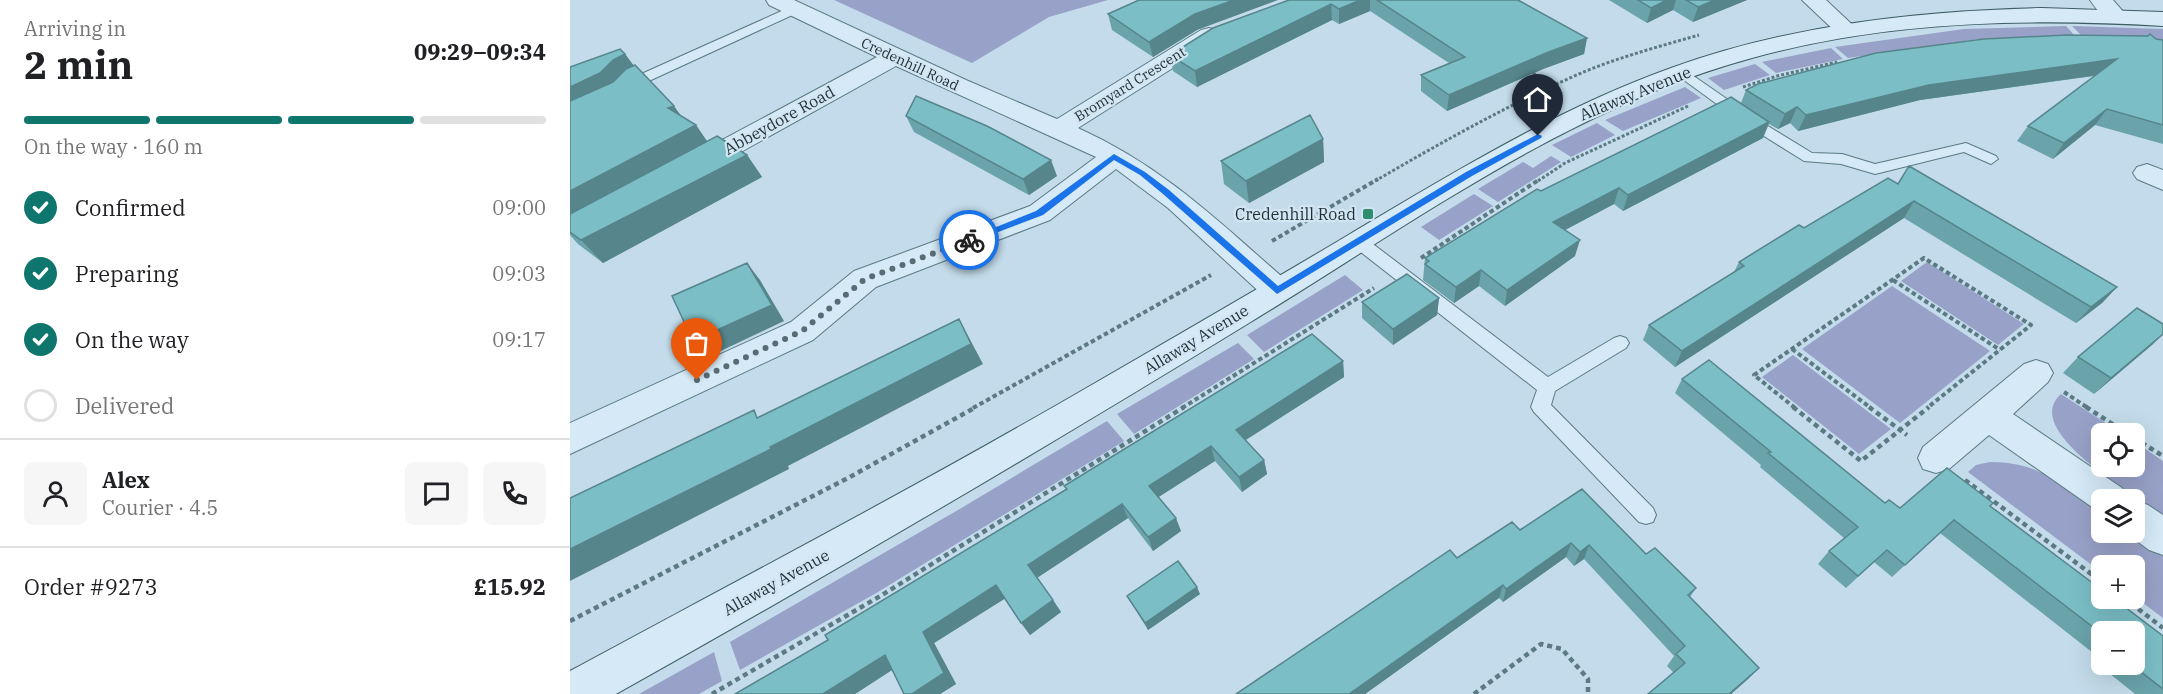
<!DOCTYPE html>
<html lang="en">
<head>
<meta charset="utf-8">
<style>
  :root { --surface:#fff; --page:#f6f6f6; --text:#202124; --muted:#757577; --line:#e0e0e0; --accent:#0f766e }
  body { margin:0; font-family:"IBM Plex Serif",serif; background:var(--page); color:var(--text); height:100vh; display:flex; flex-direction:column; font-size:22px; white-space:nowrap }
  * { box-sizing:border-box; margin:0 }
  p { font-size:20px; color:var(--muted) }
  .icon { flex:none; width:33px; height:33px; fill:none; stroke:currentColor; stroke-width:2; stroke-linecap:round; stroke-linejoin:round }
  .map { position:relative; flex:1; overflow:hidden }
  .panel { display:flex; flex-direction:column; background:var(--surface); width:570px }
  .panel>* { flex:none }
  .tools { position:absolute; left:1521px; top:423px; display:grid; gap:12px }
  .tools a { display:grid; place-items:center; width:54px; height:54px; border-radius:9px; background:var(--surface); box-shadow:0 6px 24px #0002; font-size:30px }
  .pin { position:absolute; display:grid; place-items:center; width:51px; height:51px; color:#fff; margin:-62px -26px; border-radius:50% 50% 50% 0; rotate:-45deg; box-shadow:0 0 6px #0007 }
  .pin .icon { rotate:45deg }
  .courier { position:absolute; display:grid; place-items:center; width:60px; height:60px; margin:-30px; border:4px solid #1a73e8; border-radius:50%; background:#fff; color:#222; box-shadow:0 2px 8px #0007 }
  .headline em { font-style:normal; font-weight:700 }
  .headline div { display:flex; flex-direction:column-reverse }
  .headline { display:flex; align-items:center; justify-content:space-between; height:102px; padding:0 24px }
  h1 { font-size:39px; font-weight:700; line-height:45px }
  .bar { display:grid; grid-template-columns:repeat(4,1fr); gap:9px 6px; align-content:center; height:72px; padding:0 24px }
  .bar i { height:8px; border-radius:4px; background:var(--line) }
  .bar .current { background:var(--accent) }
  .bar p { grid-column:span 4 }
  .line { display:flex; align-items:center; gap:15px; padding:0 24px; border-top:2px solid var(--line) }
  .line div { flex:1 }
  .round { display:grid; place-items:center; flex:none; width:63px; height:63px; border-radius:9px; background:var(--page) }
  ol { padding:0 24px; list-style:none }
  li { display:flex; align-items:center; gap:18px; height:66px }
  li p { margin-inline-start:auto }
  li .icon { padding:6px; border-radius:50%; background:var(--accent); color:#fff; stroke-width:4 }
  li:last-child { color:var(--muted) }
  li i { width:33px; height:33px; border:3px solid var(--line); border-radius:50% }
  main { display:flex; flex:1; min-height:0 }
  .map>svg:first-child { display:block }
  .green { fill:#98a1c7 }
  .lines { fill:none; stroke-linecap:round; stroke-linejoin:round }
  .lane-casing { stroke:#5b7a83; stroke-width:2 }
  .street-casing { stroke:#5b7a83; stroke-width:2 }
  .secondary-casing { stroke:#3e5d65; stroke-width:2 }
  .path-far2 { stroke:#5b7a83; stroke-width:3; stroke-dasharray:3 2; stroke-linecap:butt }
  .path-far1 { stroke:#5b7a83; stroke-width:4; stroke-dasharray:4.5 3; stroke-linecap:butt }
  .path { stroke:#5b7a83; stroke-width:4.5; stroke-dasharray:5 4; stroke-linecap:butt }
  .lane { fill:#d5e9f6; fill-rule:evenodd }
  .street { fill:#d5e9f6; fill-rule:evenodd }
  .secondary { fill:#d5e9f6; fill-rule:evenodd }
  .wall { fill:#6aa3aa }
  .shaded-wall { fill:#56858b }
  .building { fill:#7bbec6; stroke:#56858b; stroke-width:1.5 }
  .route { fill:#1a73e8 }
  .done { stroke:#586c74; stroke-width:6; stroke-dasharray:0 10.8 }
  .poi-dot { fill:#308d70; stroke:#d2e5f2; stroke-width:2 }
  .labels { text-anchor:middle; stroke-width:4.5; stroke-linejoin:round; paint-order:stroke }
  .far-street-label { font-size:14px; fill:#1e3034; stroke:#d2e5f2 }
  .street-label { font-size:16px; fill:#1e3034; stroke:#d2e5f2 }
  .poi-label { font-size:16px; fill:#1e3034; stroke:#d2e5f2; text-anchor:end }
</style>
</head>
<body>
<main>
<section class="panel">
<div class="headline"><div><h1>2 min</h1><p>Arriving in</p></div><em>09:29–09:34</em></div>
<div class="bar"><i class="current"></i><i class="current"></i><i class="current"></i><i></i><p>On the way · 160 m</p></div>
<ol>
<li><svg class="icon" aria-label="check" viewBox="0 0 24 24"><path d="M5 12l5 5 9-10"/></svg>Confirmed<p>09:00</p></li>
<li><svg class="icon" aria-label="check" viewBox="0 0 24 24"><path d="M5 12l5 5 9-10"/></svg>Preparing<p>09:03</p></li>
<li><svg class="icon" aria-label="check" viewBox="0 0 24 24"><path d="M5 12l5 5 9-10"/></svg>On the way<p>09:17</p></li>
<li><i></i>Delivered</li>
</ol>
<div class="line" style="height:108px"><a class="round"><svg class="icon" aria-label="person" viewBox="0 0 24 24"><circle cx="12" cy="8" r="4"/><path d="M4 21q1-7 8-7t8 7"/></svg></a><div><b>Alex</b><p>Courier · 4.5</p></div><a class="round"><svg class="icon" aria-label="chat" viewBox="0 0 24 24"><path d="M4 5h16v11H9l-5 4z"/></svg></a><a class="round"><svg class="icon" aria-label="phone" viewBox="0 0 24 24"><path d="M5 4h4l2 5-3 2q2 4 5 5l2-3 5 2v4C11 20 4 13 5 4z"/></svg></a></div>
<div class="line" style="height:78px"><div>Order #9273</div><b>£15.92</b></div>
</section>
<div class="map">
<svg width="1593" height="694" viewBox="0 0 1593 694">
  <rect width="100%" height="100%" fill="#c3dbea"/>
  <path class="green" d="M264 0H538L479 17 402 63Z
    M1496 26 1506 37 1408 39 1278 58 1265 47 1394 29Z
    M1502 26 1593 29V40L1512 36Z
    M1261 48 1273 59 1206 73 1192 62Z
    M1185 64 1200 75 1154 90 1138 78Z
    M1115 87 1131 98 1053 131 1035 120Z
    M1027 123 1045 135 1001 157 982 145Z
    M981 156 991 162 928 202 908 189 953 162 963 168Z
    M904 194 923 206 869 240 851 227Z
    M1357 262 1454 324 1428 345 1331 281Z
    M775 275 793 290 694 352 677 335Z
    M1322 286 1420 351 1330 423 1232 349Z
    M668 343 684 359 564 434 547 414Z
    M1223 355 1321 429 1289 454 1192 377Z
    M1491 394 1551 433 1532 434V466H1564L1565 442 1593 461V514C1568 497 1449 431 1491 394Z
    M537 421 554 441 308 592 170 670 160 642 388 510Z
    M1420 462C1470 462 1493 485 1531 512L1532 532 1560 533 1593 556V618L1565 597 1564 566H1532L1531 572 1398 472 1406 465Z
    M144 652 152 681 129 694H69Z"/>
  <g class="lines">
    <g class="lane-casing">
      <path id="lane" d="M225 5 231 9 229 12 68 86 62 93 57 94 50 90 58 80Z
        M1112 68 1180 115 1242 153 1272 154 1305 164 1396 143 1426 156 1428 159 1421 164 1394 152 1305 174 1271 164 1234 161 1170 121 1107 75 1105 72 1107 69Z
        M789 236 795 238 978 377 1044 338 1050 336 1056 338 1059 343 1056 348 985 391 981 405 1083 508 1086 515 1083 522 1076 524 1069 522 964 412 961 407 967 390 783 246 781 242 783 238Z"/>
    </g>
    <g class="street-casing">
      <path id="street" d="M196 0H224L396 80 487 119 631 30 639 28 647 30 651 35 647 40 508 128C594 167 648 221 718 282L723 290 718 298 707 301 696 298 598 208 546 169 480 220 306 287 243 340 0 454V423L221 322 284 271 460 206 526 157 326 66 133 173 123 176 113 173 109 167 113 161 307 57 199 5Z
        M1232 0H1256L1288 30 1285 35 1277 37 1269 35Z
        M1520 0H1543L1557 16 1554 21C1538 25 1529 13 1520 0Z
        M1577 164 1593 170V190L1567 179 1563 173 1567 167Z
        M1466 360 1478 364 1483 373 1478 382 1443 414 1552 488 1558 500H1532V514L1419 435 1379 469 1366 473 1353 469 1348 458 1353 447 1454 364Z
        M1564 500 1578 505 1593 515V555L1579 550 1555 532H1564Z"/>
    </g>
    <g class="secondary-casing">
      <path id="secondary" d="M1472 8 1593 12V26C1455 18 1316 21 1182 58 998 108 840 225 679 323 470 451 259 575 46 694H0V671C178 575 357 481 532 379 615 331 698 283 780 234 884 172 987 109 1101 68 1220 25 1346 11 1472 8Z"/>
    </g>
    <path class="path-far2" d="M959 70 992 94
      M1173 87 1207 76 1267 62
      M805 181C874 141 943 102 1016 71 1053 56 1091 46 1129 35
      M968 181 995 163 1118 106"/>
    <path class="path-far1" d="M702 241 808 179
      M851 258 970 179
      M1323 280 1430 350
      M1222 349 1301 408
      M1494 392 1518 408
      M403 408 641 275
      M612 408 804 288
      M1225 408 1184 375 1354 258 1461 325 1357 408"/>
    <path class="path" d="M1223 407 1291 461 1359 407
      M1299 407 1337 435
      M1516 407 1558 434
      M1564 438 1593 456
      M1395 480 1532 582
      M1554 598 1593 628
      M0 621 278 478 406 407
      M142 694 312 595 614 407
      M904 694 971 644 992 649 1018 679V694"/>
    <use href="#lane" class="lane"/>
    <use href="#street" class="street"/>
    <use href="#secondary" class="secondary"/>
  </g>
  <path class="wall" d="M719 0H948L1017 38 1014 54 973 69 877 111 851 91V75L879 63 800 11 769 24 762 20 627 87 603 71 600 55Z
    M1039 0H1177L1123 22 1103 10 1077 23Z
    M538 14 627 30 583 57 542 30Z
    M1586 39 1593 40V144L1525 125 1483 159 1447 141 1458 126 1524 76 1350 100 1228 131 1220 123 1208 129 1199 124 1193 138 1053 211 1044 204 995 230 1005 256 935 306 909 286 884 303 853 280 855 258 971 191 1171 103 1176 90Z
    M55 54 64 66 111 116 126 125 137 142 177 155 192 177 33 263 8 244 0 235V67Z
    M336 116 487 176 459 195 344 132Z
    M753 139 754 162 679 203 654 184 651 161Z
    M1328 184 1547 287 1532 303 1506 323 1334 218 1105 367 1073 340 1079 325 1164 272 1169 262 1234 228Z
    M869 298 867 315 823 345 792 318V302Z
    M1583 344 1524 394 1493 373 1508 357Z
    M773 361 774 377 676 440 694 460 697 474 672 492 645 461 588 497 611 531 583 551 558 518 467 577 491 612 460 635 435 598 364 643 386 684 370 694H334L322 670 285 694H165L258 640 496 489 494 486Z
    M1112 379 1315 503 1330 508 1420 506 1593 636V694H1565L1529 665 1532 661V664H1564V632H1532V660L1370 533 1322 577 1304 562 1276 588 1248 564 1259 551 1274 538 1190 467 1191 465 1105 393Z
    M950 530 1076 554 1126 588 1120 597 1189 668 1178 679 1161 694H1078L1104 673 1097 666 1104 656 1014 559 1004 566 996 557 933 602 929 598 795 694H666L887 558Z
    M630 594 578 630 557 596Z"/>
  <path class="shaded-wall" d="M664 0H708L627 30 583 57 579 42 625 14Z
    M790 0H800V11L769 24V9Z
    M1097 0H1106L1103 10 1077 23 1081 8Z
    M1145 0H1177L1123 22 1128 7Z
    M761 4 762 20 627 87 625 71Z
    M1017 38 1014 54 973 69 877 111 879 95 976 53Z
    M55 54 69 73 0 113V87L43 60Z
    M1547 59 1536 74 1350 100 1228 131 1236 115 1359 85Z
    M104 106 117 124 98 108Z
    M1227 107 1220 123 1208 129 1215 114Z
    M1537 109 1525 125 1483 159 1494 143Z
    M1199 122 1193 138 1053 211 1058 195Z
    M126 125 139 144 0 218V191Z
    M753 139 754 162 679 203 676 181Z
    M177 155 192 177 33 263 11 240Z
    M481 160 487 176 459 195 453 179Z
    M1049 188 1044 204 980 238 983 222Z
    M1344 201 1334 218 1105 367 1112 351Z
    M1010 240 1005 256 935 306 937 290Z
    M177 263 190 280 214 321 138 357 123 341Z
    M911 270 909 286 884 303 886 287Z
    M1547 287 1532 303 1506 323 1521 307Z
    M869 298 867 315 823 345V329Z
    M389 319 413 364 218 466 219 469 0 581V549L200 447Z
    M1593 334 1583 344 1524 394 1541 378Z
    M773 361 774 377 669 444 666 430Z
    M641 446 645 461 584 500 579 486Z
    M694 460 697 474 672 492 669 477Z
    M552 504 558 518 467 578 458 565Z
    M606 518 611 531 583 551 578 537Z
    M1001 543 996 557 933 602 936 589Z
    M1019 545 1014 559 1004 566 1010 552Z
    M426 585 436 598 364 643 386 684 370 694H342L353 632Z
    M933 585 929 598 795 694H779Z
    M627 587 630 594 578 630 575 623Z
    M483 600 491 612 460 635 451 623Z
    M315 655 328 666 285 694H253Z
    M1189 668 1178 679 1161 694H1159Z"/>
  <path class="building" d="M569 0H664L625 14 579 42 538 14Z
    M719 0H790L769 9 761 4 625 71 600 55 643 28Z
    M807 0H948L1017 38 976 53 879 95 851 75 895 57Z
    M1068 0H1097L1081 8Z
    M1116 0H1145L1128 7Z
    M1580 34 1586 39 1593 40V125L1537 109 1494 143 1458 126 1547 59 1359 85 1236 115 1227 107 1215 114 1176 90 1188 84 1306 53 1414 39 1496 35 1578 36Z
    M50 49 55 54 43 60 30 73 0 87V67Z
    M65 65 104 106 98 108 126 125 0 191V101L43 82 56 69Z
    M346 96 417 126 481 160 453 179 336 116Z
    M1161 97 1199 122 1058 195 1049 188 983 222 1010 240 937 290 911 270 886 287 855 264 859 261 855 258 967 189 971 191Z
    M740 115 753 139 676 181 651 161Z
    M147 136 177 155 11 240 0 232V214Z
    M1339 166 1547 287 1521 307 1344 201 1112 351 1079 325 1174 266 1169 262 1229 225 1234 228 1318 178 1328 184Z
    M177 263 202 305 123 341 102 296Z
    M837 274 869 298 823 329 792 302Z
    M1567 308 1593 324V334L1541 378 1508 357Z
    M389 319 401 344 200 447 201 449 0 549V498L184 410 187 418Z
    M742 334 773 361 666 430 694 460 669 477 641 446 579 486 606 518 578 537 552 504 458 565 483 600 451 623 426 585 353 632 374 673 342 694H334L315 655 253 694H165L258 640 255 635 497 489 494 486Z
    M1139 360 1315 503 1319 500 1330 508 1377 468 1423 503 1420 506 1532 590V598H1543L1593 636V689L1561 664H1564V632H1532V634L1384 520 1335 565 1317 550 1288 576 1259 551 1288 527 1198 453 1201 452 1112 379Z
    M1012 489 1076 554 1085 548 1126 588 1118 595 1189 668 1159 694H1078L1115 663 1106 654 1115 646 1019 545 1010 552 1001 543 936 589 933 585 779 694H666L880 550 887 558 942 522 950 530Z
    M608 561 627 587 575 623 557 596Z"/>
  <path class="route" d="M968 134 972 136 971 138 902 176 707 294 593 194 570 175 544 160 473 215 402 242 394 240 466 211 544 154 575 172 599 190 708 286 896 172Z"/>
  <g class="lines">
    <path class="done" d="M127 380 232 331 295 279 399 240"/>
  </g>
  <rect class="poi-dot" x="792" y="208" width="12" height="12" rx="3"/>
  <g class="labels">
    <g class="far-street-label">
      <text transform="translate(340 64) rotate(25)" y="5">Credenhill Road</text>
      <text transform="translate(560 84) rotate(-32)" y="5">Bromyard Crescent</text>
    </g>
    <g class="street-label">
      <text transform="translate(1065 93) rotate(-22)" y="6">Allaway Avenue</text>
      <text transform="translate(209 120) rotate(-29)" y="6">Abbeydore Road</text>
      <text transform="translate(626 339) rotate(-31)" y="6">Allaway Avenue</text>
      <text transform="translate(206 582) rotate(-29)" y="6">Allaway Avenue</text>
    </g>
    <g class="poi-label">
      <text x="786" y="220">Credenhill Road</text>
    </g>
  </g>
</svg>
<div class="tools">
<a><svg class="icon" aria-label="locate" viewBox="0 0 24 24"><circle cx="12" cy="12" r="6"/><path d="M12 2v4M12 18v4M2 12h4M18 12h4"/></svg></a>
<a><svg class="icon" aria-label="layers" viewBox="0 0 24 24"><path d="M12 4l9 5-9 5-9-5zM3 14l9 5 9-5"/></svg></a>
<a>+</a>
<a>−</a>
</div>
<div class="pin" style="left:127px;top:380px;background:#ea580c"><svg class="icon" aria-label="bag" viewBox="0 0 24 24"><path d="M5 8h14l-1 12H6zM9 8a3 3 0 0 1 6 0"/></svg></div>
<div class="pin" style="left:968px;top:136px;background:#1f2937"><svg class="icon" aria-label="home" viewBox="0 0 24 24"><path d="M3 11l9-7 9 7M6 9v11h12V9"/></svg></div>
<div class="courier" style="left:399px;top:240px"><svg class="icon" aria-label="bike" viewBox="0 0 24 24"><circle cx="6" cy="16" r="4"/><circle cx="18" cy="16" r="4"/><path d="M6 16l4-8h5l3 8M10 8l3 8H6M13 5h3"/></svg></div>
</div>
</main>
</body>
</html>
